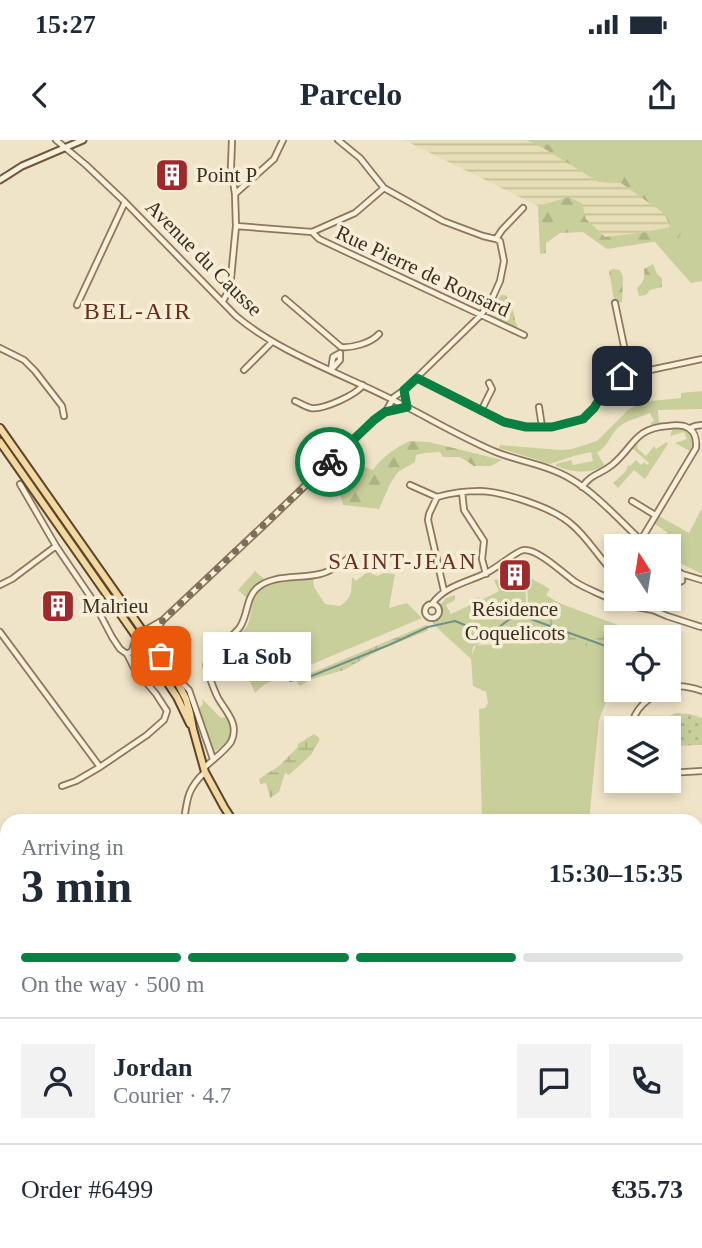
<!DOCTYPE html>
<html lang="en">
<head>
<meta charset="utf-8">
<style>
  :root { --surface:#fff; --page:#f2f2f3; --text:#1f2937; --muted:#747a83; --line:#e0e1e3; --accent:#0b8043 }
  body { margin:0; font-family:Georgia,serif; background:var(--page); color:var(--text); height:100vh; display:flex; flex-direction:column; font-size:26px; white-space:nowrap }
  * { box-sizing:border-box; margin:0 }
  p { font-size:23px; color:var(--muted) }
  .icon { flex:none; width:38px; height:38px; fill:none; stroke:currentColor; stroke-width:2; stroke-linecap:round; stroke-linejoin:round }
  .map { position:relative; flex:1; overflow:hidden }
  .panel { position:absolute; left:0px; top:674px; width:704px; height:436px; display:flex; flex-direction:column; background:var(--surface); border-radius:21px 21px 0 0; box-shadow:0 4px 10px #0003 }
  .panel>* { flex:none }
  .needle { width:46px; rotate:348deg }
  .controls { position:absolute; left:604px; top:394px; display:grid; gap:14px }
  .controls a { display:grid; place-items:center; width:77px; height:77px; border-radius:0px; background:var(--surface); box-shadow:0 4px 10px #0003; font-size:35px }
  .pin { position:absolute; display:grid; place-items:center; width:60px; height:60px; color:#fff; margin:-30px; border-radius:14px; box-shadow:0 4px 10px #0006 }
  .courier { position:absolute; display:grid; place-items:center; width:70px; height:70px; margin:-35px; border:5px solid #0b8043; border-radius:50%; background:#fff; color:#222; box-shadow:0 2px 9px #0007 }
  .bubble { position:absolute; height:49px; border-radius:0px; background:var(--surface); box-shadow:0 4px 10px #0003; font-size:23px; font-weight:700; line-height:49px; text-align:center }
  .headline em { font-style:normal; font-weight:700 }
  .headline div { display:flex; flex-direction:column-reverse }
  .headline { display:flex; align-items:center; justify-content:space-between; height:119px; padding:0 21px }
  h1 { font-size:46px; font-weight:700; line-height:52px }
  .bar { display:grid; grid-template-columns:repeat(4,1fr); gap:10px 7px; align-content:center; height:84px; padding:0 21px }
  .bar i { height:9px; border-radius:5px; background:var(--line) }
  .bar .selected { background:var(--accent) }
  .bar p { grid-column:span 4 }
  .line { display:flex; align-items:center; gap:18px; padding:0 21px; border-top:2px solid var(--line) }
  .line div { flex:1 }
  .round { display:grid; place-items:center; flex:none; width:74px; height:74px; border-radius:0px; background:var(--page) }
  .status { display:flex; justify-content:space-between; align-items:center; height:49px; padding:0 35px; background:var(--surface); direction:ltr }
  .status svg { height:19px; fill:currentColor }
  header { display:flex; justify-content:space-between; align-items:center; height:91px; padding:0 21px; background:var(--surface); font-size:32px; font-weight:700 }
  .map>svg:first-child { display:block }
  .farmland { fill:url(#farmland-rules) }
  .green { fill:#c9cf9b }
  .forest { fill:url(#forest-firs) }
  .wetland { fill:url(#wetland-marsh) }
  .park { fill:url(#park-dots) }
  .lines { fill:none; stroke-linecap:round; stroke-linejoin:round }
  .stream { stroke:#6f938a; stroke-width:2 }
  .street-casing { stroke:#8d765c; stroke-width:8 }
  .secondary-casing { stroke:#6f573f; stroke-width:9 }
  .primary-casing { stroke:#5b4430; stroke-width:10 }
  .street { stroke:#faf1dc; stroke-width:4.5 }
  .secondary { stroke:#faf1dc; stroke-width:5 }
  .primary { stroke:#f3d9a0; stroke-width:6 }
  .done { stroke:#7c6e5b; stroke-width:7; stroke-dasharray:0 12.6 }
  .route { stroke:#0b8043; stroke-width:9 }
  .labels { text-anchor:middle; stroke-width:7; stroke-linejoin:round; paint-order:stroke }
  .poi-label { font-size:21px; fill:#3d2e20; stroke:#f7eed8; text-anchor:start }
  .street-label { font-size:21px; fill:#3d2e20; stroke:#f7eed8 }
  .neighbourhood-label { font-size:23px; letter-spacing:2px; fill:#6b2e1e; stroke:#f7eed8 }
  .quarter-label { font-size:24px; letter-spacing:2px; fill:#6b2e1e; stroke:#f7eed8 }
</style>
</head>
<body>
<div class="status"><b>15:27</b><svg viewBox="0 0 49 12"><path d="M0 12V9h3v3zM5 12V6h3v6zM10 12V3h3v9zM15 12V0h3v12zM26 1h20v11H26zM47 4h2v5h-2z"/></svg></div>
<header><svg class="icon" aria-label="back" viewBox="0 0 24 24"><path d="M15 5l-7 7 7 7"/></svg>Parcelo<svg class="icon" aria-label="share" viewBox="0 0 24 24"><path d="M12 15V3M7 8l5-5 5 5M5 13v7h14v-7"/></svg></header>
<div class="map">
<svg width="702" height="1108" viewBox="0 0 702 1108">
  <defs>
    <pattern id="farmland-rules" width="6" height="5" patternUnits="userSpaceOnUse" patternTransform="scale(1.75)"><rect width="6" height="5" fill="#e6deb5"/><path d="M0 2.5h6" fill="none" stroke="#c6bf9b"/></pattern>
    <pattern id="forest-firs" width="22" height="20" patternUnits="userSpaceOnUse" patternTransform="scale(1.75)"><rect width="22" height="20" fill="#c9cf9b"/><path d="M5 1l3.5 6h-7zM16 11l3.5 6h-7z" fill="#aeb285"/></pattern>
    <pattern id="wetland-marsh" width="20" height="14" patternUnits="userSpaceOnUse" patternTransform="scale(1.75)"><rect width="20" height="14" fill="#c9cf9b"/><path d="M1 5h8M5 5V1M11 12h8M15 12V8" fill="none" stroke="#aeb285"/></pattern>
    <pattern id="park-dots" width="8" height="8" patternUnits="userSpaceOnUse" patternTransform="scale(1.75)"><rect width="8" height="8" fill="#c9cf9b"/><path d="M2 2h.1M6 6h.1" fill="none" stroke="#aeb285" stroke-width="1.8" stroke-linecap="round"/></pattern>
  </defs>
  <rect width="100%" height="100%" fill="#f0e4c8"/>
  <path class="farmland" d="M404 0H527L545 9 599 42 621 43 665 74 670 88 646 92 605 97 586 79 582 63 570 57 538 66Z"/>
  <path class="green" d="M527 0H702V141L691 143 646 92 670 88 665 74 621 43 599 42 545 9Z
    M702 251V269L658 270 659 283 651 285 650 283 654 281 650 273C639 278 622 281 615 291 606 303 610 303 597 313L605 326C588 334 574 333 556 326V324L571 320 573 325 593 321 591 312 574 316 550 324 499 308 500 305 561 310 572 309 597 301 628 270 642 262 681 258V253Z
    M673 288C688 287 697 297 690 311L675 303 687 299 684 292 670 296Z
    M667 302 668 304 645 339 634 330 618 348 613 343 626 331 628 325 630 326 636 320 641 325 644 322 647 325 649 323 632 308 635 304 638 305 637 308 646 316 654 306 656 309Z
    M702 368V434L676 421 669 415 668 406H667L671 399 667 396 668 393 655 384 659 376 689 393Z
    M371 429 372 434 377 436 384 433 395 434 389 468 407 463 422 478 265 544 255 553 237 512C230 508 224 513 217 510 224 504 243 493 247 486 251 478 251 468 254 459 261 438 294 440 313 438L314 447 325 464 340 466C353 457 351 452 352 437L356 441Z
    M255 431 264 439 247 458 238 450Z
    M525 434C525 444 526 454 526 464 526 470 518 485 516 492 497 511 488 496 473 507L472 515 476 505 501 504 516 494 518 491 519 484 528 467 527 436 550 449 546 455 559 463 634 491 633 496 616 497V535L599 580 589 681H482L479 569 485 568 488 563 486 552 473 546 471 519 433 484 432 480 439 476 440 469 437 461 441 464 446 458 455 455V460L446 465 451 474 470 465 469 461 479 457 481 460 499 451 494 440 501 439 508 447Z
    M202 559 221 578 227 576C234 591 230 607 213 611L199 568 203 564Z
    M7 713V801H0V714Z
    M0 813H7V1102H262L271 1104 276 1103 274 1108H0Z
    M516 1103H578L614 1107 625 1106V1108H538Z"/>
  <path class="forest" d="M527 0H539L604 34H611L614 28 622 30 629 39 678 71 682 89 679 98 607 109 583 92 560 93 546 103V113L540 114 538 66 569 57 582 63 586 79 605 97 646 92 670 87 665 74 621 43 599 42 545 9Z
    M653 124 657 134 662 138V147L650 150 646 155 639 156 637 148C644 142 645 138 644 129Z
    M613 129 620 130 623 137 622 163 614 160 609 131Z
    M410 301 429 302 502 320 491 326H474L460 317H443L440 312 425 313 416 315 415 322 398 332 390 344 379 369 343 365 339 350 346 330 359 325 373 330C382 317 396 307 410 301Z"/>
  <path class="wetland" d="M539 475 616 499 615 511 612 514 535 490 529 483 532 478Z
    M426 485 429 486 427 491 381 509 344 530 309 540 300 546 294 538 316 531Z
    M314 594 320 599 311 615 289 635 285 633 279 652 270 658 266 643 260 644 259 639 279 626 297 608 298 604Z"/>
  <path class="park" d="M501 155H506C508 160 512 168 514 173 515 179 514 181 518 186L514 187 489 174Z
    M676 573 690 574 702 578V605L669 606 668 588H657L665 578Z"/>
  <g class="lines">
    <path class="stream" d="M525 477 614 509
      M290 541 309 537 389 505 428 487 455 481 477 490 487 492 494 491 511 478 520 475"/>
    <g class="street-casing">
      <path id="street" d="M56 0 86 25 125 62 236 176C280 213 340 233 391 259 426 276 460 297 496 312 521 322 548 325 571 339 597 354 624 385 647 406
        M338 0 360 18 384 48 443 81 483 96 496 99 502 90 523 68
        M236 53 274 19 283 0
        M236 86 312 92 355 73 384 48
        M312 92 319 99 524 195
        M285 159 341 207C353 208 371 203 379 194
        M223 161 230 148 236 86 235 54 231 27 232 0
        M615 163 630 235
        M77 165 125 62
        M0 208 24 220 35 231 62 266 64 276
        M340 213V220L331 230 333 217Z
        M244 230 271 203
        M417 238 504 282 526 287H552L583 279 594 268 608 246 613 240 622 236 702 219
        M404 250 407 267 386 271 394 257 404 250 481 175 492 159 500 141 504 121 500 101 496 99
        M295 261C300 263 306 267 311 268 323 270 356 255 363 245
        M539 267 542 287
        M481 271 492 249 489 243
        M690 288 695 286 702 285
        M20 344 56 406 92 459 112 497 120 509 127 514
        M410 345 437 357
        M582 347C592 333 600 335 612 325 634 307 634 288 668 286 674 285 679 285 684 286 694 289 697 298 696 308L641 400
        M462 352 464 370 484 401 482 419 486 434
        M632 361 655 375
        M668 424 682 434 702 440
        M0 445 12 439 56 406
        M668 447 682 441V434L676 438 675 445
        M444 451 428 380 429 374 437 357C451 353 465 351 480 351 504 352 551 367 570 383 588 397 599 419 616 435
        M621 462 625 465 653 470 667 476 701 487
        M432 464C444 447 464 443 482 435 494 431 517 410 524 410 538 409 563 433 574 441 579 445 613 461 619 461 621 462 626 460 629 458
        M425 471a7 7 0 1 1 14 0a7 7 0 1 1-14 0Z
        M144 491 163 480 263 386 374 280 386 271
        M0 492 100 627 147 595 164 580 167 571 156 554 134 528 127 514 132 511
        M136 498 132 511 147 512
        M156 508V492L162 481
        M177 538 189 550 213 619
        M668 548C679 544 691 547 702 551
        M631 588C634 568 648 558 665 550
        M204 628C211 621 226 610 231 602 240 584 226 572 218 558 215 552 212 544 210 538 208 533 205 528 207 522 211 507 231 500 240 487 248 475 246 458 257 448 273 434 300 439 320 434 332 431 342 423 352 415
        M668 633 702 631
        M62 646 76 641 100 627
        M184 681C187 658 188 648 205 632
        M696 695H702
        M696 750 702 751
        M696 865H702
        M696 933 702 935
        M696 1080 702 1083
        M447 1102 498 1103 528 1108
        M313 1108V1102
        M640 1108 643 1102"/>
    </g>
    <g class="secondary-casing">
      <path id="secondary" d="M0 40 22 26 83 0
        M698 1045 699 1027
        M696 1060 702 1076"/>
    </g>
    <g class="primary-casing">
      <path id="primary" d="M0 288 173 534 186 559 190 573 193 589 205 632 224 667 233 681
        M0 302 147 512 177 557 190 584
        M0 808H7
        M696 850H702"/>
    </g>
    <use href="#street" class="street"/>
    <use href="#secondary" class="secondary"/>
    <use href="#primary" class="primary"/>
  </g>
  <g class="lines">
    <path class="done" d="M161 516C152 502 155 493 163 480L330 322"/>
    <path class="route" d="M330 322 374 280 385 272 407 267 404 250 417 238 504 282 526 287H552L583 279 594 268 607 247 613 240 622 236"/>
  </g>
  <defs>
    <g id="building-square" transform="scale(1.75)"><rect x="-9" y="-9" width="18" height="18" rx="4" fill="#9e2a2b" stroke="#f7eed8"/><path d="M-4-6H4V6H1V3H-1V6H-4ZM-2.5-4.3h1.7v1.8h-1.7ZM.8-4.3h1.7v1.8H.8ZM-2.5-1h1.7V.8h-1.7ZM.8-1h1.7V.8H.8Z" fill="#fff"/></g>
  </defs>
  <g fill-rule="evenodd">
    <use href="#building-square" x="172" y="35"/>
    <use href="#building-square" x="515" y="435"/>
    <use href="#building-square" x="58" y="466"/>
  </g>
  <g class="labels">
    <g class="poi-label">
      <text x="196" y="42">Point P</text>
      <text x="82" y="473">Malrieu</text>
      <text x="515" y="476" text-anchor="middle">Résidence<tspan x="515" dy="24">Coquelicots</tspan></text>
    </g>
    <g class="street-label">
      <text transform="translate(204 118) rotate(45)" y="7">Avenue du Causse</text>
      <text transform="translate(423 131) rotate(25)" y="7">Rue Pierre de Ronsard</text>
    </g>
    <g class="neighbourhood-label">
      <text x="403" y="429">SAINT-JEAN</text>
    </g>
    <g class="quarter-label">
      <text x="138" y="179">BEL-AIR</text>
    </g>
  </g>
</svg>
<div class="controls">
<a><svg class="needle" viewBox="-14 -14 28 28"><path d="M0-13l5 13h-10z" fill="#e53935"/><path d="M0 13l5-13h-10z" fill="#747a83"/></svg></a>
<a><svg class="icon" aria-label="locate" viewBox="0 0 24 24"><circle cx="12" cy="12" r="6"/><path d="M12 2v4M12 18v4M2 12h4M18 12h4"/></svg></a>
<a><svg class="icon" aria-label="layers" viewBox="0 0 24 24"><path d="M12 4l9 5-9 5-9-5zM3 14l9 5 9-5"/></svg></a>
</div>
<div class="pin" style="left:161px;top:516px;background:#ea580c"><svg class="icon" aria-label="bag" viewBox="0 0 24 24"><path d="M5 8h14l-1 12H6zM9 8a3 3 0 0 1 6 0"/></svg></div>
<div class="pin" style="left:622px;top:236px;background:#1f2937"><svg class="icon" aria-label="home" viewBox="0 0 24 24"><path d="M3 11l9-7 9 7M6 9v11h12V9"/></svg></div>
<div class="courier" style="left:330px;top:322px"><svg class="icon" aria-label="bike" viewBox="0 0 24 24"><circle cx="6" cy="16" r="4"/><circle cx="18" cy="16" r="4"/><path d="M6 16l4-8h5l3 8M10 8l3 8H6M13 5h3"/></svg></div>
<div class="bubble" style="left:203px;top:492px;width:108px">La Sob</div>
<section class="panel">
<div class="headline"><div><h1>3 min</h1><p>Arriving in</p></div><em>15:30–15:35</em></div>
<div class="bar"><i class="selected"></i><i class="selected"></i><i class="selected"></i><i></i><p>On the way · 500 m</p></div>
<div class="line" style="height:126px"><a class="round"><svg class="icon" aria-label="person" viewBox="0 0 24 24"><circle cx="12" cy="8" r="4"/><path d="M4 21q1-7 8-7t8 7"/></svg></a><div><b>Jordan</b><p>Courier · 4.7</p></div><a class="round"><svg class="icon" aria-label="chat" viewBox="0 0 24 24"><path d="M4 5h16v11H9l-5 4z"/></svg></a><a class="round"><svg class="icon" aria-label="phone" viewBox="0 0 24 24"><path d="M5 4h4l2 5-3 2q2 4 5 5l2-3 5 2v4C11 20 4 13 5 4z"/></svg></a></div>
<div class="line" style="height:91px"><div>Order #6499</div><b>€35.73</b></div>
</section>
</div>
</body>
</html>
